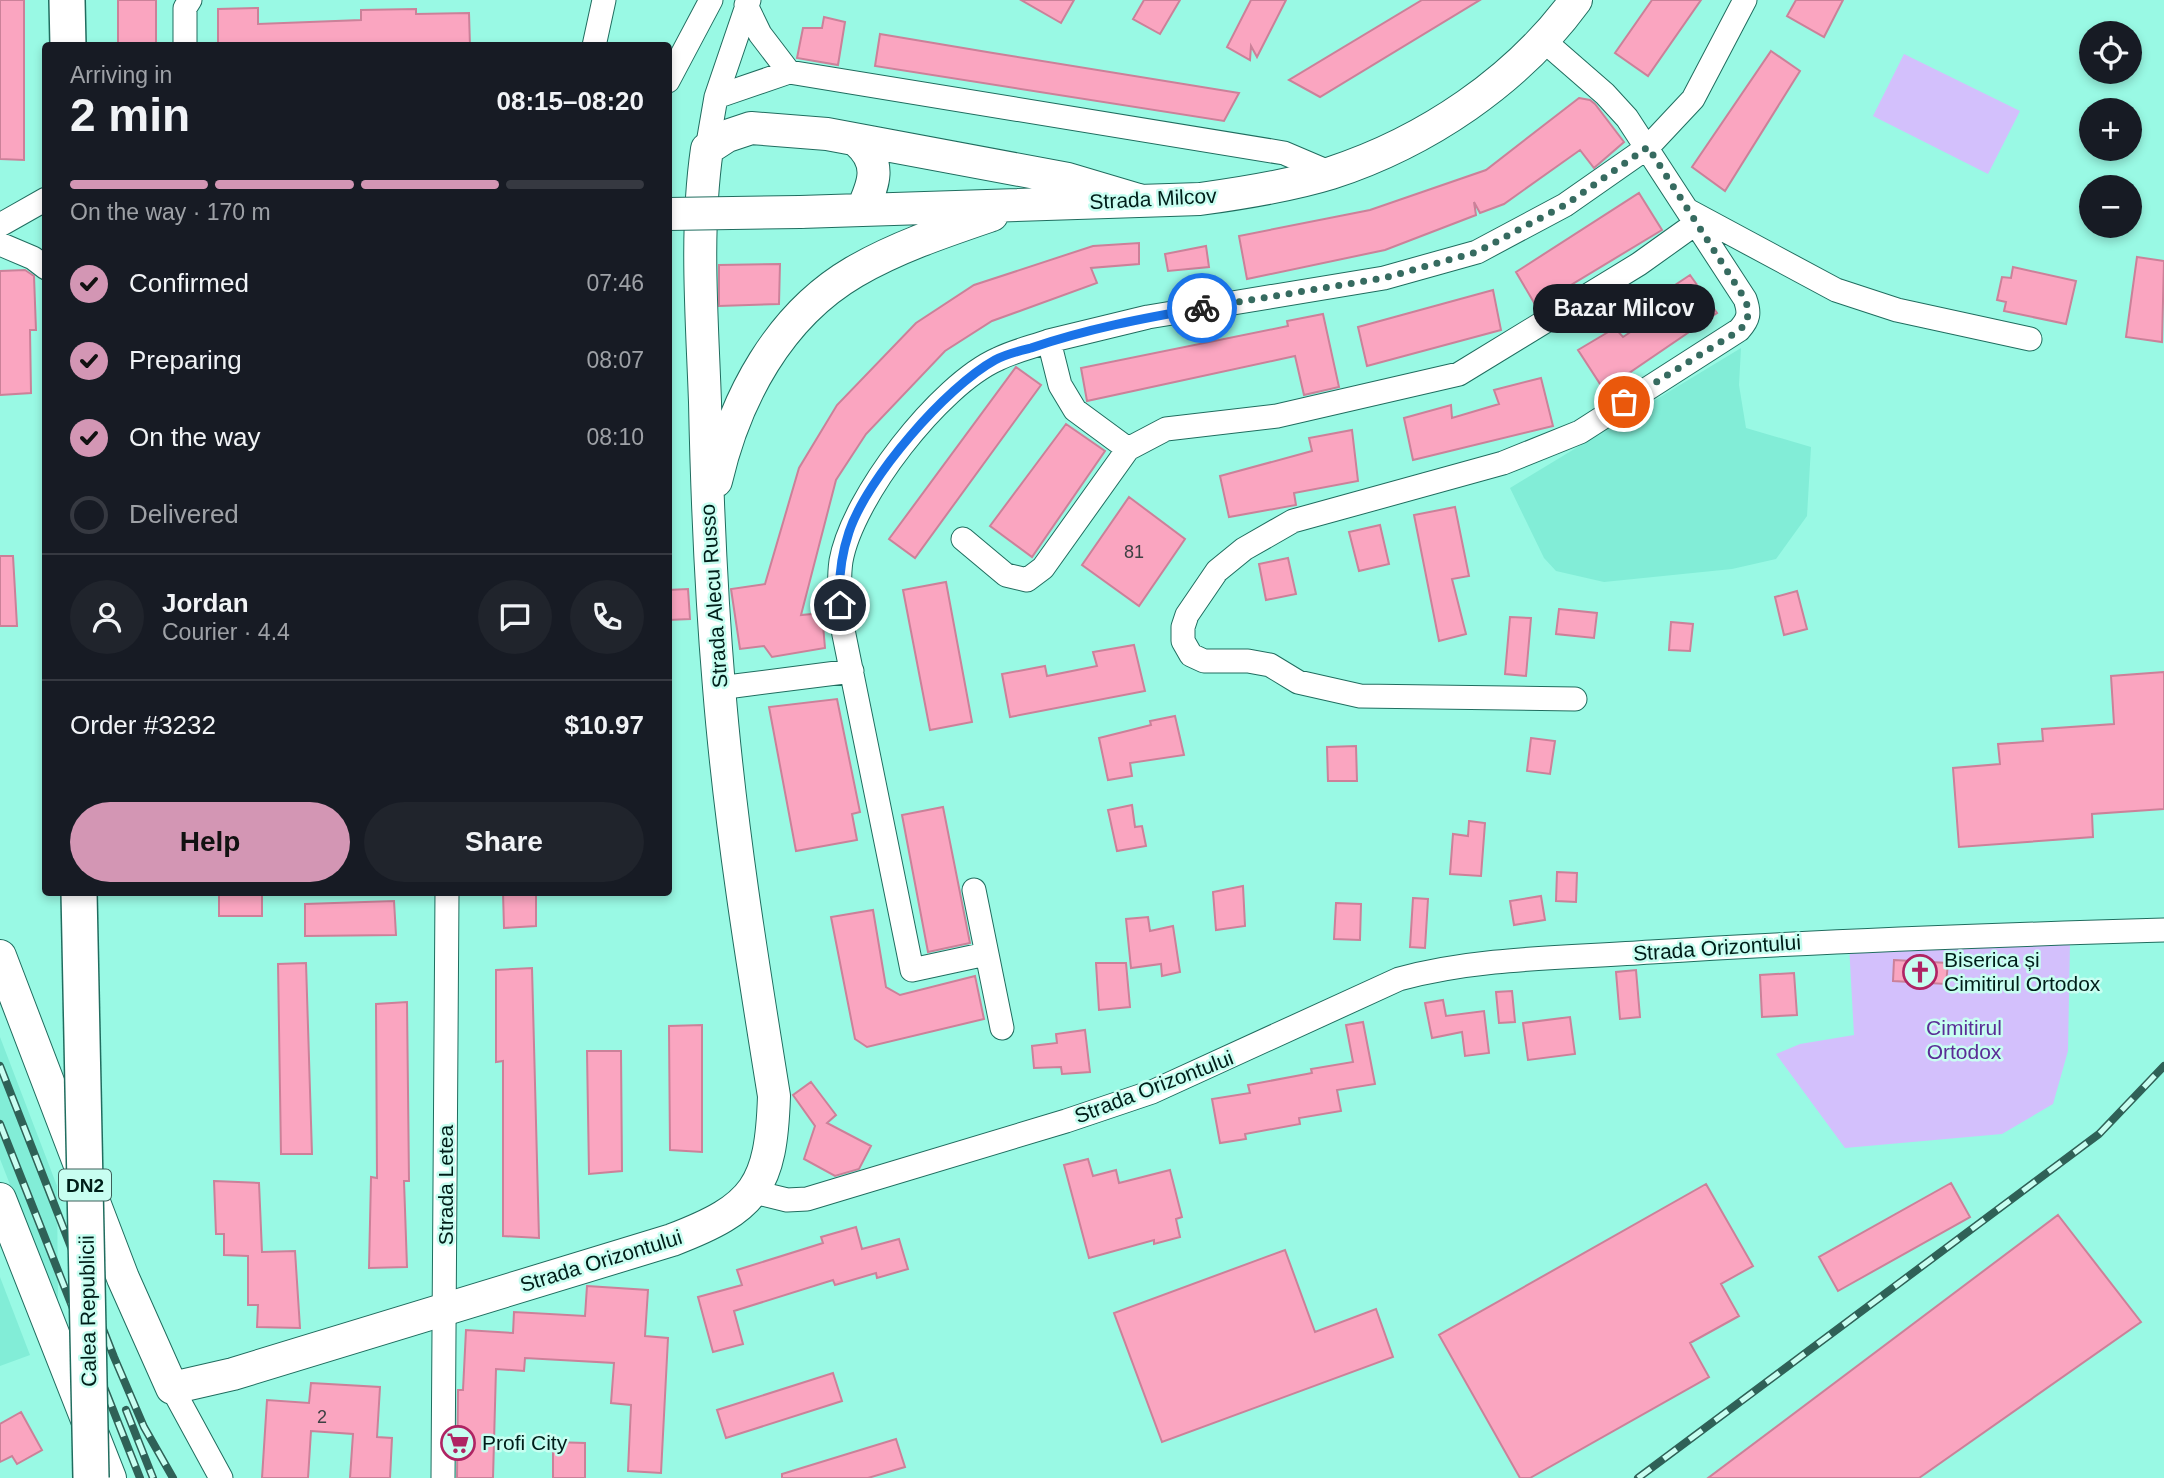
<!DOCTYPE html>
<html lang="en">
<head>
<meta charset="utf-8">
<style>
  :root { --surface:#171b24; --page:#20242c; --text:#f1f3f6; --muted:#9ea1a6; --line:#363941; --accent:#d396b4 }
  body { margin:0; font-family:Helvetica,sans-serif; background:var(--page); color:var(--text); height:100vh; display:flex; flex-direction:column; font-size:26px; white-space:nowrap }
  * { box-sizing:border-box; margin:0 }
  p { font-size:23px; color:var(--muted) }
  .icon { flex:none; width:38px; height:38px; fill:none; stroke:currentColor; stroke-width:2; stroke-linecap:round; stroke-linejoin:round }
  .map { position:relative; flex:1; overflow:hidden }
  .drawer { position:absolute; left:42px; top:42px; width:630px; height:854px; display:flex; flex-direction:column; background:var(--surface); border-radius:7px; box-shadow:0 4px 10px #0003 }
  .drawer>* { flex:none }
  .fabs { position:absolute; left:2079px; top:21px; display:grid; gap:14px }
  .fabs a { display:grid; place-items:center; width:63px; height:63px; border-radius:50%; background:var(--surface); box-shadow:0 4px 10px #0003; font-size:35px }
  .pin { position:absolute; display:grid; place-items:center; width:60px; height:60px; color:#fff; margin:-30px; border:4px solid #fff; border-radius:50%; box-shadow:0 2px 7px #0007 }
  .courier { position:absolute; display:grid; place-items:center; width:70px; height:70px; margin:-35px; border:5px solid #1a73e8; border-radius:50%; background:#fff; color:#222; box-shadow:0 2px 9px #0007 }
  .bubble { position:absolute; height:49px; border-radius:24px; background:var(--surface); box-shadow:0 4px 10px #0003; font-size:23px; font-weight:700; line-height:49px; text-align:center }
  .summary em { font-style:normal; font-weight:700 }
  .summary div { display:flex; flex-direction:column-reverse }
  .summary { display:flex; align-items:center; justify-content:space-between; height:119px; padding:0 28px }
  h1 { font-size:46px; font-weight:700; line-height:52px }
  .bar { display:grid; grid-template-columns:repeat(4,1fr); gap:10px 7px; align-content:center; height:84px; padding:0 28px }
  .bar i { height:9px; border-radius:5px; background:var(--line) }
  .bar .active { background:var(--accent) }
  .bar p { grid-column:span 4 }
  .line { display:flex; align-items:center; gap:18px; padding:0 28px; border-top:2px solid var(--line) }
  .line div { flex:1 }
  .round { display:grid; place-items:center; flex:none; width:74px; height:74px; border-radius:37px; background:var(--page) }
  ol { padding:0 28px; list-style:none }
  li { display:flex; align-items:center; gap:21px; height:77px }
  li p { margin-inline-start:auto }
  li .icon { padding:7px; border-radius:50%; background:var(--accent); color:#111; stroke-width:4 }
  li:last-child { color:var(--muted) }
  li i { width:38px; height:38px; border:4px solid var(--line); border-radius:50% }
  .cta { display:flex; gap:14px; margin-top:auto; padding:14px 28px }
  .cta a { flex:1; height:80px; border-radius:42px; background:var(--accent); color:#111; font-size:28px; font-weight:700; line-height:80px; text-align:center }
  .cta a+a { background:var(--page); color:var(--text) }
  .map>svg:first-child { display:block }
  .built { fill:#82edd7 }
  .green { fill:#d3c0fc }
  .building { fill:#faa5c0; stroke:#cb8199; stroke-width:2 }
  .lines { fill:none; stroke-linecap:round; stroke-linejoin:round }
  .street-casing { stroke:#206d5f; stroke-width:25 }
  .secondary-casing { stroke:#206d5f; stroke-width:34 }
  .primary-casing { stroke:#206d5f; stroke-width:38 }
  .street { stroke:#fff; stroke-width:23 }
  .secondary { stroke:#fff; stroke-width:32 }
  .primary { stroke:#fff; stroke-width:35 }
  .rail-casing { stroke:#2f6157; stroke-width:8 }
  .rail { stroke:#c8fef1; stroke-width:5; stroke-dasharray:16; stroke-linecap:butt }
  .secondary-bridge-casing { stroke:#206d5f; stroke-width:34; stroke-linecap:butt }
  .primary-bridge-casing { stroke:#206d5f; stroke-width:38; stroke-linecap:butt }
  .secondary-bridge { stroke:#fff; stroke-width:32 }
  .primary-bridge { stroke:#fff; stroke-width:35 }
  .done { stroke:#366b60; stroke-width:7; stroke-dasharray:0 12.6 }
  .route { stroke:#1a73e8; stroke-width:9 }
  .labels { text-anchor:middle; stroke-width:5; stroke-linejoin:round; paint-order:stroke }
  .number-label { font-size:18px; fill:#3e4043 }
  .shield { fill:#c8fef1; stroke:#3c615a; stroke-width:2 }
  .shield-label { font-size:19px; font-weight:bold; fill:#001e19 }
  .street-label { font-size:21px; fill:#001e19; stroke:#c8fef1 }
  .poi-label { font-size:21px; fill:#001e19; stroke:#c8fef1; text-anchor:start }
  .park-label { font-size:21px; fill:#5a2d96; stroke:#c8fef1 }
</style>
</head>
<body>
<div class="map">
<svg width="2164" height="1478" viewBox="0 0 2164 1478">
  <rect width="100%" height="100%" fill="#99f9e4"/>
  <path class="built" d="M1741 348 1739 385 1746 428 1811 447 1807 516 1776 559 1732 569 1604 582 1556 571 1544 558 1510 488Z
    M0 1037 57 1186 58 1308 0 1159Z
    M0 1277 30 1355 0 1366Z"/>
  <path class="green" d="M1904 54 2020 111 1988 174 1873 116Z
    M2070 942 2068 1051 2053 1104 2002 1134 1845 1148 1776 1054 1800 1044 1854 1035 1849 945Z"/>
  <path class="building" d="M0 0H24V160L0 159Z
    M118 0H156V46H118Z
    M1021 0H1074L1061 23Z
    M1144 0H1180L1160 34 1133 19Z
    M1251 0H1286L1257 57 1251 46 1250 60 1227 47Z
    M1422 0H1480L1320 97 1289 80Z
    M1652 0H1701L1648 76 1615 53Z
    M1796 0H1843L1824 37 1787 16Z
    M258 8V24L361 20V10L416 9V14L469 13 470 46H218V9Z
    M824 17 845 22 838 65 797 58 803 28H822Z
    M880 34 993 53 1239 93 1224 121 875 66Z
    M1771 51 1800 71 1725 191 1692 167Z
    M1579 98 1590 100 1595 104 1624 142 1594 168 1580 150 1504 204 1480 213 1474 202 1476 215 1385 250 1247 279 1239 236 1370 210 1486 170Z
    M1639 193 1662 230 1536 306 1516 272Z
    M1139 243V264L1091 268 1097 283 992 321 945 351 866 434 836 480 801 615 822 613 825 648 772 657 764 646 740 649 731 589 765 584 799 468 837 405 916 323 974 285 1093 246Z
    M1206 246 1209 267 1168 271 1165 254Z
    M2137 257 2164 261 2162 342 2126 337Z
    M780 264 779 304 719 306V265Z
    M2013 267 2076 281 2066 324 2004 311 2006 302 1997 300 2002 277 2011 278Z
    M25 270 34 276 36 330H30L31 393 0 395V271Z
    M1690 275 1717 313 1604 390 1578 350 1615 328 1623 337 1662 311 1656 303 1678 290 1675 285Z
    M1493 290 1501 330 1367 366 1358 327Z
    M1323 314 1339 387 1304 395 1295 356 1087 401 1081 368 1288 326 1287 321Z
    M1016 367 1041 385 915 558 889 539Z
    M1541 378 1553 426 1413 460 1404 418 1451 405 1452 418 1499 404 1494 390Z
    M1066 424 1105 451 1032 557 990 526Z
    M1352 430 1358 481 1294 493 1296 505 1229 517 1220 476 1312 451 1309 438Z
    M1129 497 1185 539 1139 606 1082 565Z
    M1455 507 1469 576 1452 579 1466 634 1439 641 1414 515Z
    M1380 525 1389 564 1359 571 1349 532Z
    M0 556H13L17 626H0Z
    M1288 558 1296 594 1266 600 1259 564Z
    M946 582 972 722 930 730 903 590Z
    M688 589 690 619 668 620V590Z
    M1797 591 1807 629 1784 635 1775 597Z
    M1559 609 1597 613 1594 638 1556 634Z
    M1510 617 1531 618 1526 676 1505 674Z
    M1671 622 1693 624 1690 651 1669 650Z
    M1134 645 1145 691 1010 717 1002 674 1045 666 1047 676 1097 666 1093 652Z
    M2164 672V809L2092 814 2093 837 1959 847 1953 768 2000 764 1998 744 2043 741 2042 729 2114 724 2111 676Z
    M837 699 860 812 852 814 857 840 796 851 769 707Z
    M1175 716 1184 755 1130 763 1132 776 1108 780 1099 738 1151 725 1150 721Z
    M1531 738 1555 741 1550 774 1527 771Z
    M1356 746 1357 781H1328L1327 747Z
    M1132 805 1135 827 1142 826 1146 846 1117 851 1108 810Z
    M943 807 970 943 928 952 902 815Z
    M1469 821 1485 823 1481 876 1450 874 1453 834 1468 836Z
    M1557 872 1577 873 1576 902 1556 901Z
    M1243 886 1245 926 1216 930 1213 892Z
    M219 892H262V916H219Z
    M503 892H536V926L504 928Z
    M1541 896 1545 920 1514 925 1510 901Z
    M1413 898 1428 899 1425 948 1410 947Z
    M394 901 396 935 305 936V904Z
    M1336 903 1361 904 1360 940 1334 939Z
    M873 910 886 987 900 995 975 976 984 1019 867 1047 855 1039 831 917Z
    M1148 917 1150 931 1173 926 1180 972 1162 976 1161 964 1131 968 1126 919Z
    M1894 960 1948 963 1946 984 1893 981Z
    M306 963 312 1154H281L278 964Z
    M1096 963H1126L1130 1007 1099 1010Z
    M532 968 539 1238 503 1236V1061L496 1062V970Z
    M1636 970 1640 1017 1620 1019 1616 972Z
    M1794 973 1797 1015 1762 1017 1760 975Z
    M1512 991 1515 1022 1499 1023 1496 992Z
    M1443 1000 1446 1016 1484 1011 1489 1053 1465 1056 1462 1032 1432 1038 1425 1003Z
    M407 1002 409 1181H404L407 1267 369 1268 371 1177 377 1178 376 1004Z
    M1570 1017 1575 1054 1528 1060 1523 1023Z
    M1363 1022 1375 1084 1337 1090 1341 1111 1299 1118 1300 1124 1245 1134 1246 1139 1220 1143 1212 1099 1250 1093 1248 1085 1312 1073 1311 1069 1353 1062 1346 1025Z
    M702 1025V1152L670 1150 669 1026Z
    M1085 1030 1090 1072 1062 1074 1061 1067 1034 1068 1032 1046 1057 1043 1056 1034Z
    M587 1051H621L622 1171 589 1174Z
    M811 1082 836 1115 827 1123 871 1146 859 1169 835 1176 804 1159 815 1126 793 1095Z
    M1088 1159 1093 1176 1116 1170 1119 1183 1170 1170 1182 1217 1176 1219 1180 1237 1154 1244V1240L1089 1258 1064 1165Z
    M214 1181 259 1183 262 1252 295 1251 300 1328 257 1327 258 1305H248V1256L224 1255V1234H216Z
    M1951 1183 1970 1217 1838 1291 1819 1257Z
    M1706 1184 1753 1266 1721 1284 1739 1316 1690 1343 1709 1377 1530 1478H1520L1439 1335Z
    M2058 1215 2141 1322 1919 1478H1708Z
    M856 1227 862 1249 899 1239 908 1269 877 1278 876 1273 835 1285 833 1280 734 1311 743 1344 713 1352 698 1297 742 1285 737 1270 823 1243 821 1237Z
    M1285 1250 1315 1332 1376 1309 1393 1357 1162 1442 1114 1313Z
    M587 1286 648 1290 645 1336 668 1338 661 1473 628 1471 631 1405 611 1403 614 1363 525 1358 524 1371 496 1369 493 1478H457L458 1390H463L466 1330 513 1333 514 1312 585 1316Z
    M833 1373 842 1401 726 1438 717 1410Z
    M311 1383 380 1387 377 1437 392 1438 390 1478H350L353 1434 311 1431 308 1478H262L267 1400 309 1403Z
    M21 1412 42 1450 17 1464 12 1456 0 1462V1424Z
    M896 1439 905 1467 868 1478H782V1474Z
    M553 1442 585 1443V1478H553Z"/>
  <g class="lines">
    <g class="street-casing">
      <path id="street" d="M746 5 760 34 789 72
        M1543 40 1605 94 1627 118 1745 299C1750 313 1749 319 1739 330L1580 432 1503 463 1293 521 1244 549 1217 571 1187 615 1183 627V641L1191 655 1204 661H1248L1270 665 1298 682 1360 696 1575 699
        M185 46V8L190 0
        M594 46 604 0
        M668 81 711 0
        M716 97 789 72 1284 153 1331 173
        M707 149 716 97 749 0
        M1689 211 1836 290 1897 310 2030 339
        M0 225 46 199
        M0 244 33 258 46 268
        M1128 449 1075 410 1060 385 1049 341 1148 317 1384 278 1477 252 1565 205 1648 147 1693 99 1745 0
        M963 539 1006 575 1027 580 1043 568 1128 449 1166 429 1277 416 1459 374 1639 264 1695 224
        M719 688 852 671
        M974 890 1002 1028
        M986 954 912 970 841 620C840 600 838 581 841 561 852 498 939 385 998 359 1014 351 1032 347 1049 341
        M754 1192 787 1200 807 1199 1066 1121 1152 1092 1399 979C1480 957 1567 958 1651 952 1822 941 1993 935 2164 930
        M172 1388 221 1478
        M443 1478 447 892"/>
    </g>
    <g class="secondary-casing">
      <path id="secondary" d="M858 142C882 163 874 184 862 210
        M800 212 1200 199C1244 193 1289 186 1331 173 1426 142 1517 81 1576 0
        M716 481C735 398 779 316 854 272 897 247 945 231 992 215
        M0 956 123 1278 172 1388 233 1374 672 1240C756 1208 771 1186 774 1096 752 960 730 824 719 687 711 592 707 497 705 402 702 318 695 232 707 149L727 136 751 128 827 134 1068 179 1142 201
        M0 1199 110 1478"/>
    </g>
    <g class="primary-casing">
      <path id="primary" d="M67 0 68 46"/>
    </g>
    <use href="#street" class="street"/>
    <use href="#secondary" class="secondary"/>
    <use href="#primary" class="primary"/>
    <g class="rail-casing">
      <path id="rail" d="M0 1066 114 1357 144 1427 173 1478
        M0 1124 140 1478
        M126 1410 153 1478
        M1638 1478 2099 1134 2164 1066"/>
    </g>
    <use href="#rail" class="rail"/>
    <g class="secondary-bridge-casing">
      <path id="secondary-bridge" d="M668 214 800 212"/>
    </g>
    <g class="primary-bridge-casing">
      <path id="primary-bridge" d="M79 892 91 1478"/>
    </g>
    <use href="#secondary-bridge" class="secondary-bridge"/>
    <use href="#primary-bridge" class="primary-bridge"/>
  </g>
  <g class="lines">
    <path class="done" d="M1202 308 1384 278 1477 252 1565 205 1648 147 1745 299C1750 313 1749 319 1740 330L1624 402"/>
    <path class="route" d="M840 605C838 579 841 556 849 532 867 478 946 387 995 360 1006 354 1019 351 1031 348 1086 329 1144 318 1202 308"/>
  </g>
  <defs>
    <g id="church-ring" transform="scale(1.75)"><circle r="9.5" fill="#c8fef1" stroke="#af2463" stroke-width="1.5"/><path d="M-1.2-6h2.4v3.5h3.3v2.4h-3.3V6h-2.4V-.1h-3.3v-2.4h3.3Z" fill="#af2463"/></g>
    <g id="supermarket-ring" transform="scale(1.75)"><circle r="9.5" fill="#c8fef1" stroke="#af2463" stroke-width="1.5"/><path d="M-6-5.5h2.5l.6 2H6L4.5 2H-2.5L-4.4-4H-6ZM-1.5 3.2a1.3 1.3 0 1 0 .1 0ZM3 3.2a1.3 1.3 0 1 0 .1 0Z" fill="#af2463"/></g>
  </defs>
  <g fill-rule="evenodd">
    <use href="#church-ring" x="1920" y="972"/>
    <use href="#supermarket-ring" x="458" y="1443"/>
  </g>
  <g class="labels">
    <g class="number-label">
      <text x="1134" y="558">81</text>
      <text x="322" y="1423">2</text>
    </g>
    <rect class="shield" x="59" y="1169.5" width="52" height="31" rx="5"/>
    <g class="shield-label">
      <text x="85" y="1192">DN2</text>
    </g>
    <g class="street-label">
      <text transform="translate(1153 199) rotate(-3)" y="7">Strada Milcov</text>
      <text transform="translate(714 596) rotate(-94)" y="7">Strada Alecu Russo</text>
      <text transform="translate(1717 948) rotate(-4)" y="7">Strada Orizontului</text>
      <text transform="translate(1154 1087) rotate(-21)" y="7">Strada Orizontului</text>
      <text transform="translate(446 1185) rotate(-90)" y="7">Strada Letea</text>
      <text transform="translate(601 1261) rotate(-17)" y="7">Strada Orizontului</text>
      <text transform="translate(88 1311) rotate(-91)" y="7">Calea Republicii</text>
    </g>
    <g class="poi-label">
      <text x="1944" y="967">Biserica și<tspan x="1944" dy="24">Cimitirul Ortodox</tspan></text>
      <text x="482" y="1450">Profi City</text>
    </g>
    <g class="park-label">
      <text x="1964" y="1035">Cimitirul<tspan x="1964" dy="24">Ortodox</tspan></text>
    </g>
  </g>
</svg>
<div class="fabs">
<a><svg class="icon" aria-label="locate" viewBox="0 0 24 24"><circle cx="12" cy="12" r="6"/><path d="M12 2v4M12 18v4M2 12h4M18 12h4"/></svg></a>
<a>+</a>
<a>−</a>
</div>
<div class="pin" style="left:1624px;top:402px;background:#ea580c"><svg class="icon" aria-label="bag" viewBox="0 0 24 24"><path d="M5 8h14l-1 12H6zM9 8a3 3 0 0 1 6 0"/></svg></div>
<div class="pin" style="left:840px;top:605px;background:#1f2937"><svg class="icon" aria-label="home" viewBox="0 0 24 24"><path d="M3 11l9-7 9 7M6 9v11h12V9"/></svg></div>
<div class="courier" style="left:1202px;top:308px"><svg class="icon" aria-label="bike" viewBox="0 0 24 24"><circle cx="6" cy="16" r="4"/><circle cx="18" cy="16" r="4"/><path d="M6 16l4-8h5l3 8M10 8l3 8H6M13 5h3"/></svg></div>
<div class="bubble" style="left:1533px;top:284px;width:182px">Bazar Milcov</div>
<section class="drawer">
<div class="summary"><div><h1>2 min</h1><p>Arriving in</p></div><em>08:15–08:20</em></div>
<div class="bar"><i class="active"></i><i class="active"></i><i class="active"></i><i></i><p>On the way · 170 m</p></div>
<ol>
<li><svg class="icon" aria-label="check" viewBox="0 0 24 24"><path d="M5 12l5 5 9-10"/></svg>Confirmed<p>07:46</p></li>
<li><svg class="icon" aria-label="check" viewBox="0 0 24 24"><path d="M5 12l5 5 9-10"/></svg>Preparing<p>08:07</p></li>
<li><svg class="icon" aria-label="check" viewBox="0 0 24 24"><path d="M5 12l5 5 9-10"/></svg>On the way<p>08:10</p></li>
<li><i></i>Delivered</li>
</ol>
<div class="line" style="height:126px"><a class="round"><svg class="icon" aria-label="person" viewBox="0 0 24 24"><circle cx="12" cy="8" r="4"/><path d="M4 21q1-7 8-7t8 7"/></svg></a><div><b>Jordan</b><p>Courier · 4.4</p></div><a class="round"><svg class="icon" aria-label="chat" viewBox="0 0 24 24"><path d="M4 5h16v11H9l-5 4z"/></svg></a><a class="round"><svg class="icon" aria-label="phone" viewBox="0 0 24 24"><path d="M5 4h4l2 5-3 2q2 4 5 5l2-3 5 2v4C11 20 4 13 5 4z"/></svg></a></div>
<div class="line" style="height:91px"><div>Order #3232</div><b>$10.97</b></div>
<div class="cta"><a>Help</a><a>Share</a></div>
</section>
</div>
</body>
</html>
